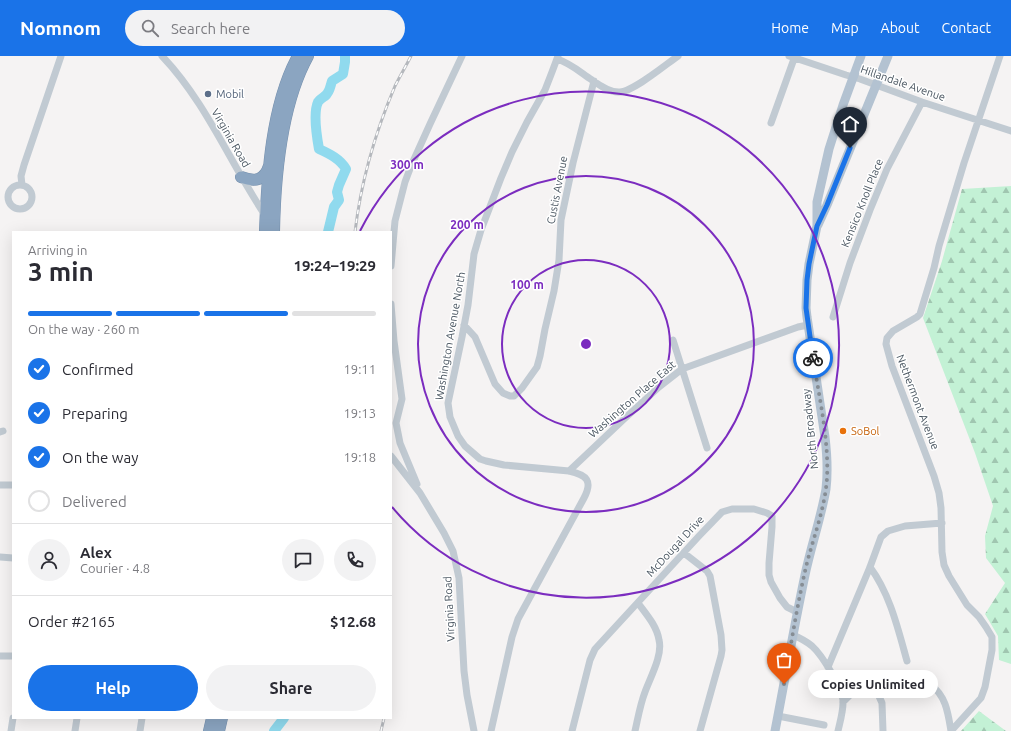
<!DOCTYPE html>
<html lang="en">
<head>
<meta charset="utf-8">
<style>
  :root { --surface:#fff; --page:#f2f2f3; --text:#2b2b33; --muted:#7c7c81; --line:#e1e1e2; --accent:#1a73e8 }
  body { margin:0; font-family:Ubuntu,sans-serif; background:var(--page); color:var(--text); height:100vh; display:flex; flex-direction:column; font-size:15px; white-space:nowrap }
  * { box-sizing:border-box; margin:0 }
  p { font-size:13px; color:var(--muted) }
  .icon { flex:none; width:22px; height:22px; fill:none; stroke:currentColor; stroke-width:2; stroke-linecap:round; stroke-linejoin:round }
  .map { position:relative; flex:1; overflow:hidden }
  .panel { position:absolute; left:12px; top:175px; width:380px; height:488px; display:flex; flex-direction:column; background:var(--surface); border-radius:0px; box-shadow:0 4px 16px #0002 }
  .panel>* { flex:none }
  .pin { position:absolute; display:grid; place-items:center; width:34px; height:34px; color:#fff; margin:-41px -17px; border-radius:50% 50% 50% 0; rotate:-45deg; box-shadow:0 0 4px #0007 }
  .pin .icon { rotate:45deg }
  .courier { position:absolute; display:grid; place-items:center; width:40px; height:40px; margin:-20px; border:3px solid #1a73e8; border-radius:50%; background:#fff; color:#222; box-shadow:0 1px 5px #0007 }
  .bubble { position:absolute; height:28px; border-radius:14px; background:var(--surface); box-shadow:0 4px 16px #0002; font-size:13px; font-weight:700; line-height:28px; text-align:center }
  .summary em { font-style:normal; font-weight:700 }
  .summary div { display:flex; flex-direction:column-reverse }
  .summary { display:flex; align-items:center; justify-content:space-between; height:68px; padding:0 16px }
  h1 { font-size:26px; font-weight:700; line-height:30px }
  .bar { display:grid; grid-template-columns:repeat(4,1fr); gap:6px 4px; align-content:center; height:48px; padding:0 16px }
  .bar i { height:5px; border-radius:3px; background:var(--line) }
  .bar .current { background:var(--accent) }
  .bar p { grid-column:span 4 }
  .line { display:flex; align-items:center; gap:10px; padding:0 16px; border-top:1px solid var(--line) }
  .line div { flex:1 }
  .round { display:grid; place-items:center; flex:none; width:42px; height:42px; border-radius:21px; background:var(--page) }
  ol { padding:0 16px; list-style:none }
  li { display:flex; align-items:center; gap:12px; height:44px }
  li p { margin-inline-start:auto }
  li .icon { padding:4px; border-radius:50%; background:var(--accent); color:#fff; stroke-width:4 }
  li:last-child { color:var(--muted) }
  li i { width:22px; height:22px; border:2px solid var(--line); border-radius:50% }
  .button { display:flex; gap:8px; margin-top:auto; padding:8px 16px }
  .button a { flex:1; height:46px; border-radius:24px; background:var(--accent); color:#fff; font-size:16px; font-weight:700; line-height:46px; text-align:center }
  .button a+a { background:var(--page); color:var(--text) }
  header { display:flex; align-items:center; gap:24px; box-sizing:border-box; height:56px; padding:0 20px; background:var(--accent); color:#fff }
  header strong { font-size:19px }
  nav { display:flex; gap:22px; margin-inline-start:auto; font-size:14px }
  .search { width:280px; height:36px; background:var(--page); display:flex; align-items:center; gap:10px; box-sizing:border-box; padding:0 14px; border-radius:22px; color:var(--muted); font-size:15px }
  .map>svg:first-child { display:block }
  .forest { fill:url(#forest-firs) }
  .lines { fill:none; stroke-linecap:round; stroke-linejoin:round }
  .river { stroke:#90daee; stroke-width:10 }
  .highway-casing { stroke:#7690ad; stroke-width:12 }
  .minor { stroke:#c1cad2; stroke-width:7 }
  .major { stroke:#b3c2d1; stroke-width:9 }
  .highway { stroke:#8ba5c1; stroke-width:11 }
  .rail-casing { stroke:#b5b8bd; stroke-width:3 }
  .rail { stroke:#fff; stroke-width:1.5; stroke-dasharray:4.5; stroke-linecap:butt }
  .done { stroke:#868d94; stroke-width:4; stroke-dasharray:0 7.2 }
  .route { stroke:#1a73e8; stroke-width:5 }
  .ring { fill:none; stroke:#7b2cbf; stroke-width:2 }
  .service-dot { fill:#5c6f8a; stroke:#fff; stroke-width:1.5 }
  .food-dot { fill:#e8710a; stroke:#fff; stroke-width:1.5 }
  .labels { text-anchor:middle; stroke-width:3; stroke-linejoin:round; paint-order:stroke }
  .street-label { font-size:11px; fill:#4a5661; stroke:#fff }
  .service-label { font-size:11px; fill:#4e5e75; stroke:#fff; text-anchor:start }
  .food-label { font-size:11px; fill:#c56008; stroke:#fff; text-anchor:start }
  .centre { fill:#7b2cbf; stroke:#fff; stroke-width:2 }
  .ring-label { font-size:12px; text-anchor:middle; font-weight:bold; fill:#7b2cbf; stroke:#fff; stroke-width:3; stroke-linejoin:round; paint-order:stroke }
</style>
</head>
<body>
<header>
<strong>Nomnom</strong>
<div class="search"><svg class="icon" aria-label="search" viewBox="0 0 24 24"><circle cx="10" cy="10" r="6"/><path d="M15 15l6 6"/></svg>Search here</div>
<nav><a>Home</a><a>Map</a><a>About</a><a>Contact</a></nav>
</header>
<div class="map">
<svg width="1011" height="675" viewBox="0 0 1011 675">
  <defs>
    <pattern id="forest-firs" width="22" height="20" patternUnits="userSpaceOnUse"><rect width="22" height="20" fill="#c3f1d5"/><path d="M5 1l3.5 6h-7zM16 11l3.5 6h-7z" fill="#a0c6b0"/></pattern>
  </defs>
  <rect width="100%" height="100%" fill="#f5f3f3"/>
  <path class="forest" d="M1011 130V608L999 604 998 580 985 558 1005 527 986 502 985 480 993 450 975 397 923 262 942 205 962 133Z
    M979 655 1006 675H961Z"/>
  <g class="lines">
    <path class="river" d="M328 176 334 151 339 144 337 136 339 129 346 113C340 103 330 98 319 93 317 82 313 57 318 46 320 43 322 42 325 40 330 36 330 31 332 25L343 18 345 6V0
      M274 675 284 662"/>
    <g class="highway-casing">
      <path id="highway" d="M241 121C255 126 264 125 269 110
        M265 176C267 121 271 49 298 0
        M274 176C275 121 281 49 308 0
        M209 675 212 662
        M219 675 222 662"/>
    </g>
    <path class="minor" d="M162 0C206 46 230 107 265 159
      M789 0 846 19 860 23 922 46 1011 75
      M557 3C570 7 580 16 592 24 599 29 610 37 620 36 634 35 665 9 678 0
      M771 67 795 0
      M22 129 21 120 24 109 61 0
      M8 141a12 12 0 1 1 24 0a12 12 0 1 1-24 0Z
      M391 210 395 165 405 126 411 110 430 68 462 0
      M391 248 394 285 402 343 396 367 400 387 417 428
      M833 261 850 207 870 154 887 113 922 46
      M464 269 475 281 495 328 503 337 510 340H514L522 332 537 311 540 300 545 273 554 235 559 204 561 164 573 107 594 25
      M673 284 707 392
      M0 376 3 375
      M391 400 420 437 444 477 453 495 459 522 464 615 467 639 474 675
      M569 415 623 364 659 331 682 313 798 271 808 269
      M0 429H12
      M684 497 707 515 710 520 721 579 722 594 721 600 700 675
      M0 501 13 502
      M870 511C890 538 898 573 907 605
      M793 579C800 582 806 585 812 590 822 599 844 634 843 647 843 656 840 666 838 675
      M0 600H13
      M828 611 870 511 881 481 888 475 905 470 942 467
      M910 623C914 623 919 623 923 624 925 625 929 627 931 629 946 640 948 657 951 675
      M843 646 852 637 863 633 878 638 882 647 883 675
      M778 660 824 669
      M11 675 13 662
      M75 675 77 662
      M140 675 142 662
      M491 675 512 581 518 563 584 442C593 425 587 419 569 415L504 409 486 405 480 403 465 390 458 380 450 361 448 347 462 281 468 249 474 198 481 174 501 122 512 96 527 66 545 34 552 16 558 0
      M572 675 590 604 595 593 699 480 722 456 732 453H754L767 457 772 460V471L769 507V519L771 526 780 542 787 551 797 556
      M635 675C638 662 640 649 645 636 650 622 663 599 659 584 657 570 646 558 638 547
      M951 675 981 642 985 631 992 594V581L986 571 979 561 967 549 949 520 944 509 942 496 941 452 939 437 934 420 892 310 886 288 887 282 893 275 917 261 920 258 934 212 939 190 964 107 1000 0"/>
    <path class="major" d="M818 169 827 149 888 0
      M775 675C785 623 794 571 805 519 811 490 821 462 826 433 828 416 827 398 825 381L807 261 806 252 807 224 809 208 817 170V146L829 93 843 49 861 0"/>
    <use href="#highway" class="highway"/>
    <g class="rail-casing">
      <path id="rail" d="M355 176C361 125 375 77 395 30 400 20 406 10 411 0
        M381 675 384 662"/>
    </g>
    <use href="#rail" class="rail"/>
  </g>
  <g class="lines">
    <path class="done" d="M784 628C791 589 797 550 806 511 813 482 825 453 827 422 829 384 819 340 813 302"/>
    <path class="route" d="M813 302 806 252 807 224 809 208 817 170 827 149 850 92"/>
  </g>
  <g class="ring">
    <circle cx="586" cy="288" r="84"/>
    <circle cx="586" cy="288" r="168"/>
    <path d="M360 175A253 253 0 1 1 392 451"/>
  </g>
  <circle class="service-dot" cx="208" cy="38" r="4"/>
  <circle class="food-dot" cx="843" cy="375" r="4"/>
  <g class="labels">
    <g class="street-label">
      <text transform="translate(903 27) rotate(19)" y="4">Hillandale Avenue</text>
      <text transform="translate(231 82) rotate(60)" y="4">Virginia Road</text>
      <text transform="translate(557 134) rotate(-79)" y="4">Custis Avenue</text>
      <text transform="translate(862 147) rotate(-68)" y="4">Kensico Knoll Place</text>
      <text transform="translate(450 280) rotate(-80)" y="4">Washington Avenue North</text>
      <text transform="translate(632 343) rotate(-41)" y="4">Washington Place East</text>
      <text transform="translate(918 346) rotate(69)" y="4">Nethermont Avenue</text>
      <text transform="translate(810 373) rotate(-96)" y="4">North Broadway</text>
      <text transform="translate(675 490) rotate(-47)" y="4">McDougal Drive</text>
      <text transform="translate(449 553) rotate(-93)" y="4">Virginia Road</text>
    </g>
    <g class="service-label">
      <text x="216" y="42">Mobil</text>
    </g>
    <g class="food-label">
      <text x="851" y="379">SoBol</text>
    </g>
  </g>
  <circle cx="586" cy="288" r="6" class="centre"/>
  <g class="ring-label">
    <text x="407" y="113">300 m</text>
    <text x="467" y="173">200 m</text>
    <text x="527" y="233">100 m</text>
  </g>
</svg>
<div class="pin" style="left:784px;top:628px;background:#ea580c"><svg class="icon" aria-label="bag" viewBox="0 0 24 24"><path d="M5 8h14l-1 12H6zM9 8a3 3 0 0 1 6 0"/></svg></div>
<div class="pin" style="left:850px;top:92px;background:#1f2937"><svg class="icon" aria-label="home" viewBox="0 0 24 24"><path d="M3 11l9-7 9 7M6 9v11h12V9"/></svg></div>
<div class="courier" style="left:813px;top:302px"><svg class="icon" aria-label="bike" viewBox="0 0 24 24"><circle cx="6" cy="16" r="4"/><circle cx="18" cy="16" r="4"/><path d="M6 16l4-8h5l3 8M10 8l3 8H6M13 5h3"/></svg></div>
<div class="bubble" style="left:808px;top:614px;width:130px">Copies Unlimited</div>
<section class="panel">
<div class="summary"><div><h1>3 min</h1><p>Arriving in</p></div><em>19:24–19:29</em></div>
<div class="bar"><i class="current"></i><i class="current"></i><i class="current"></i><i></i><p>On the way · 260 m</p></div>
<ol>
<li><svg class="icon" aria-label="check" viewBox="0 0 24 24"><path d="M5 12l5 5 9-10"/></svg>Confirmed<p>19:11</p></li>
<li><svg class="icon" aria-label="check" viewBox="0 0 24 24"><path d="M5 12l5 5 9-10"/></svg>Preparing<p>19:13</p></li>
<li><svg class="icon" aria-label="check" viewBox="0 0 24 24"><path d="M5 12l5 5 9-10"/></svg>On the way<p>19:18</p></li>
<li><i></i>Delivered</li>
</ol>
<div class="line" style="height:72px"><a class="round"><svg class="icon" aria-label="person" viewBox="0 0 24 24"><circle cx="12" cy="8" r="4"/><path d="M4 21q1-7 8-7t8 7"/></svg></a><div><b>Alex</b><p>Courier · 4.8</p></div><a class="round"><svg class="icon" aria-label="chat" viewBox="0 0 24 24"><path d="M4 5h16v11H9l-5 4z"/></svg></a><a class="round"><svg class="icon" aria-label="phone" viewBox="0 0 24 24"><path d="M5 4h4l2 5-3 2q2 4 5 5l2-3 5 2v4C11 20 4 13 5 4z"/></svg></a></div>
<div class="line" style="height:52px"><div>Order #2165</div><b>$12.68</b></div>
<div class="button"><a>Help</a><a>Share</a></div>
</section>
</div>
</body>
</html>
